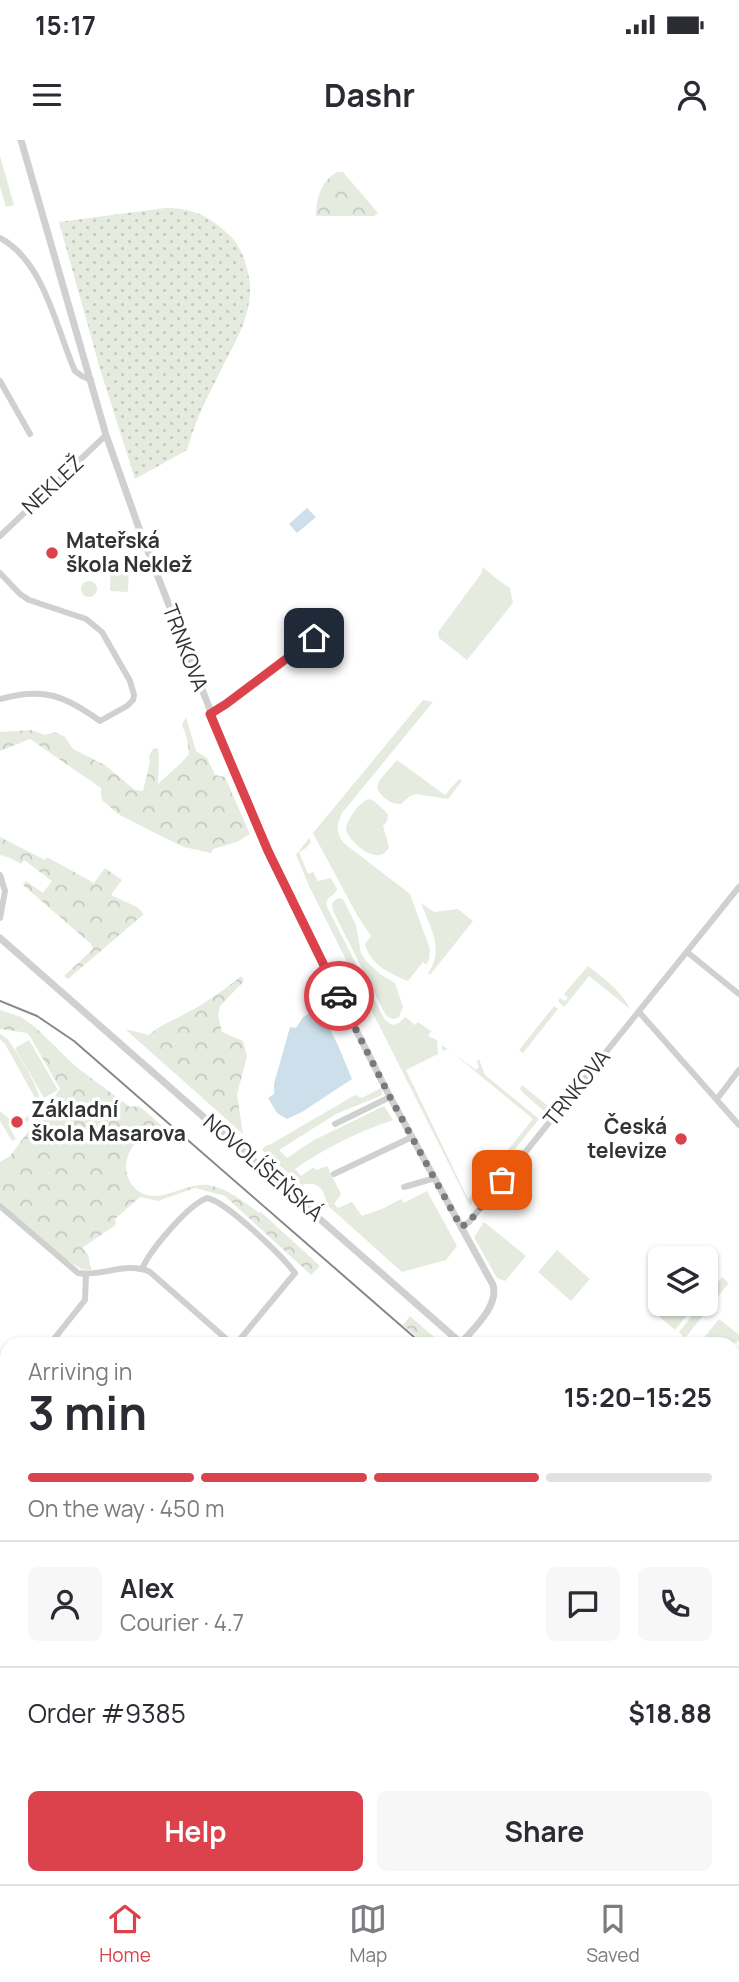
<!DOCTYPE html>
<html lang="en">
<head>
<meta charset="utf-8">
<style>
  :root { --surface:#fff; --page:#f7f7f7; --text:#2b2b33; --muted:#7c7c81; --line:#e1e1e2; --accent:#dc424b }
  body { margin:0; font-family:Manrope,sans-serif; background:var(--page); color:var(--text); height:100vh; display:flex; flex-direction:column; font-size:26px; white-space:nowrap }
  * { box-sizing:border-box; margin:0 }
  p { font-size:23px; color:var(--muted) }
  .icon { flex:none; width:38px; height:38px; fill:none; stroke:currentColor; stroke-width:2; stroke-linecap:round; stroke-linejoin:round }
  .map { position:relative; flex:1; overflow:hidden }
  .details { position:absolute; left:0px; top:1197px; width:740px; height:548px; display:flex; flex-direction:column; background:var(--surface); border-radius:21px 21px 0 0; box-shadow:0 2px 5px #0004 }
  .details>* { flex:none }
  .controls { position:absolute; left:648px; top:1106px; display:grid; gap:14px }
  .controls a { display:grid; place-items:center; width:70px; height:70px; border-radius:10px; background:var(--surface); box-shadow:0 2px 5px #0004; font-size:35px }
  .pin { position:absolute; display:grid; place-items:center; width:60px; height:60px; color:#fff; margin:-30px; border-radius:14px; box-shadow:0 4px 10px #0006 }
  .courier { position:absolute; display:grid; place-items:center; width:70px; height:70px; margin:-35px; border:5px solid #dc424b; border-radius:50%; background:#fff; color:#222; box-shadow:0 2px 9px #0007 }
  .head em { font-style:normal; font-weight:700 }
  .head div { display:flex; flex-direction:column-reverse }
  .head { display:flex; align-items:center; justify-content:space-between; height:119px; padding:0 28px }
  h1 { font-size:46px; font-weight:700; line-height:52px }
  .bar { display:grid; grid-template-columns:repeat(4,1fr); gap:10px 7px; align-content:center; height:84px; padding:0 28px }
  .bar i { height:9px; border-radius:5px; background:var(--line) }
  .bar .current { background:var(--accent) }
  .bar p { grid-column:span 4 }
  .line { display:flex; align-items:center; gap:18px; padding:0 28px; border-top:2px solid var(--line) }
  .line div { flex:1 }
  .round { display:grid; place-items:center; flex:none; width:74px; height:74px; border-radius:10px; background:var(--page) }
  .button { display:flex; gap:14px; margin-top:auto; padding:14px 28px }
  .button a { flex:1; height:80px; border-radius:10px; background:var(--accent); color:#fff; font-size:28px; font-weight:700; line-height:80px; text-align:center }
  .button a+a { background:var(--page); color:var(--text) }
  .status { display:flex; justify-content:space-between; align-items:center; height:49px; padding:0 35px; background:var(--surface); direction:ltr }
  .status svg { height:19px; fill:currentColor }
  header { display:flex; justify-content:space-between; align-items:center; height:91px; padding:0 28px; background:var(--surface); font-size:32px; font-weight:700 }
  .dock { display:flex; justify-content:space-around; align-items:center; height:98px; border-top:2px solid var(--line); background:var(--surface); font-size:19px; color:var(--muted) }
  .dock a { display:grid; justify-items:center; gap:4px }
  .dock .current { color:var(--accent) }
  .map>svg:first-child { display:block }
  .green { fill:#e5ebdf }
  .forest { fill:url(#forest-crowns) }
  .garden { fill:url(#garden-dots) }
  .water { fill:#cddfea }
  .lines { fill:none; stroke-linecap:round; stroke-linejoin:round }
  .minor { stroke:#d0d0d0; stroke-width:6 }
  .tertiary { stroke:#d0d0d0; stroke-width:7 }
  .secondary { stroke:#bdbdbd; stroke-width:9 }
  .tram { stroke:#888; stroke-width:2 }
  .done { stroke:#7a7a7a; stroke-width:7; stroke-dasharray:0 12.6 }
  .route { stroke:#dc424b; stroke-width:9 }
  .poi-dot { fill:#dc424b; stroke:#fff; stroke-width:2.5 }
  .labels { text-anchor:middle; stroke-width:7; stroke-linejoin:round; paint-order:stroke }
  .street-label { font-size:21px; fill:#333; stroke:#fff }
  .poi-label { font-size:21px; font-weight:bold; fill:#333; stroke:#fff; text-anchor:start }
</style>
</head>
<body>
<div class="status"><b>15:17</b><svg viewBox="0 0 49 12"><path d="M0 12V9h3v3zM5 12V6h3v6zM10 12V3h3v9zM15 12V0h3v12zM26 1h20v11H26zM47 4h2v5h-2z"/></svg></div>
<header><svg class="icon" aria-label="menu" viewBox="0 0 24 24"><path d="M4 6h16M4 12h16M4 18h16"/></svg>Dashr<svg class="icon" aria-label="person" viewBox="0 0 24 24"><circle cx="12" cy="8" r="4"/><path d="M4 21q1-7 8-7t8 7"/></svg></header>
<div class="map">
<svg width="739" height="1744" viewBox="0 0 739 1744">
  <defs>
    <pattern id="forest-crowns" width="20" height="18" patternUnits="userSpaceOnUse" patternTransform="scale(1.75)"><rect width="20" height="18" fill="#e5ebdf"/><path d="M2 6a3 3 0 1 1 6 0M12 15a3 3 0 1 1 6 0" fill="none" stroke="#c5cac0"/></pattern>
    <pattern id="garden-dots" width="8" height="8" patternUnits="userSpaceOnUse" patternTransform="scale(1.75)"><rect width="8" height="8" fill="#e5ebdf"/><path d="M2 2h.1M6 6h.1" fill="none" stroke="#c5cac0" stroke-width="1.8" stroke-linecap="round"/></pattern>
  </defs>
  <rect width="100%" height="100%" fill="#fff"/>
  <path class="green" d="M0 16 14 65 6 67 0 47Z
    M111 422 129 423 128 452 110 451Z
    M483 427 498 440 510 448 513 463 467 520 439 498 438 492 481 434Z
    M81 449a8 8 0 1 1 16 0a8 8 0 1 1-16 0Z
    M423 560 433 562 342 673C336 685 336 695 345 704L410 754 430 809 429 820 426 825 423 822 408 841C390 834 370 824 365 804L371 796 357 775 313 693Z
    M397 620 445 655 459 639 462 641 448 659 416 654 410 656 401 664C391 665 381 657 377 648L379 641Z
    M368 659 374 661 388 674 387 681 383 686 389 707C379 728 351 704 346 690 347 679 358 664 368 659Z
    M309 698 311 702 306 708 299 712 308 734 313 732 318 741 331 738 337 749C335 757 324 756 327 767L385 880 392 885 399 883 405 877 415 885 418 882 431 891 428 896 437 900 438 914 406 930 468 1059 533 979 448 909 442 911V905L476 930 479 927 477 922 479 919 485 935 539 979 470 1066 310 748 296 715Z
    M338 758 343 759 356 785 361 814 367 822 380 834 395 843 403 867 399 877C394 880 390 879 385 874L333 771 332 763Z
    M421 763 434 772 458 769 473 781 430 835 428 833C445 810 430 787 421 763Z
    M588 826C603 838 622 851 630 869L589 836 564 867 558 861 560 858 565 861 568 858 564 854Z
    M554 866 558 869 523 913 519 910Z
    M0 894C4 897 6 897 9 901 16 910 37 945 39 956 44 976 25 987 8 984L16 999 12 1001 0 981V971L11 980C26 982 35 973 35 958L5 904 0 899Z
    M29 900 58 950 44 958 15 908Z
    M522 945 548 966 544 971 523 953 520 949Z
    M381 948 382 954 380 956 336 974 279 1010 287 1018 314 1000 384 966 393 980C357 992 325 1008 295 1029L301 1036 314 1027 316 1030 327 1026 341 1054 334 1064 338 1068 352 1062 362 1076 382 1069 401 1059 404 1063 427 1051 457 1106 446 1120 402 1132 326 1064C326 1050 317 1040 302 1045L262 1010 265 1006 271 1004 355 955 362 958Z
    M484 1082 526 1116 505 1141 497 1138 474 1097Z
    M557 1110 590 1139 571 1161 538 1132Z
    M722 1137 729 1143 707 1170 702 1166 705 1164 708 1155Z
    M660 1154V1164H696L675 1190 648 1167Z
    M701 1170 705 1173 685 1198 679 1192 696 1171Z
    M719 1179 739 1195V1201L733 1204H699Z
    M7 1356V1392L0 1390V1364Z
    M0 1429 7 1435V1630L0 1622Z"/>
  <path class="forest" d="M337 32H343L378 73 374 76H316C316 59 321 41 337 32Z
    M186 577 196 611 207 618 215 635 225 637 250 694 237 702 213 709 211 713 184 707 159 695 118 674 102 660 101 648 30 599 0 611V592L31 590 45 595 55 592 65 597 73 609 105 625 135 650 143 651 150 622 149 616 153 609 158 608 159 617 158 644 181 623 189 614 187 598 182 585Z
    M0 697 45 720 47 717 94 743 105 728 122 740 111 755 137 767 144 774 68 839 64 836 93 809 91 804 23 745 26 741 43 753 52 741 24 720 21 724 10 718 0 715Z
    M241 836 244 841 220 866 218 875 222 892 243 901 247 917 237 954 243 994 125 889 149 895C159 886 167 883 179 877 201 866 222 852 241 836Z
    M0 870 21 877 35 887 75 926 130 967 138 966 143 969 175 998C163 998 149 995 138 1001 131 1006 127 1016 126 1025 126 1032 127 1038 132 1045 153 1071 183 1042 208 1045 227 1048 244 1062 259 1073L261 1072 320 1126 311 1135 225 1056 195 1048 158 1061 140 1057 115 1079 116 1084 114 1086 82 1108 88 1114 91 1130 81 1129 66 1119 0 1062V1022L10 1016 60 949 31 898 27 893 0 889Z
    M410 1176 442 1204H425L403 1185Z"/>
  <path class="garden" d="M165 68C192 68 207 75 227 93 238 102 242 112 246 125 260 169 234 202 216 240 204 263 194 285 187 310L135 339 100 229 59 82Z"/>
  <path class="water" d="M307 368 316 377 297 393 289 384Z
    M319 868 337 903 352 939 302 972 287 979 277 973 268 958 274 954V944L290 887 296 888 303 877Z"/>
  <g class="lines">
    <path class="minor" d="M0 98C44 121 56 188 75 231L82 236 91 240
      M0 241 30 294
      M0 396 106 295
      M0 433 20 454 29 460 86 479 102 492 130 541 134 555 133 560 127 566 100 581C64 555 43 547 0 559
      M210 574 226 564 314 498
      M0 735 5 751 0 778
      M687 812 739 854
      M639 872 739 985
      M717 959 739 930
      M335 984 390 957
      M334 1034 412 997
      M404 1047 435 1038
      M0 1066 78 1133C102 1137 126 1121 150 1132L232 1204
      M461 1088 469 1082 739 747
      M142 1129C150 1110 188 1065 207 1058 226 1061 283 1117 295 1133L236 1204
      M50 1204 85 1160 86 1134
      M733 1503 739 1500
      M733 1614 739 1612
      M733 1725 739 1721
      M276 1738 280 1744
      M388 1738 391 1744
      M611 1738 614 1744
      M721 1738 725 1744
      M699 1744 710 1738"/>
    <path class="tertiary" d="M21 0 106 295 140 391 238 641 268 711 314 807 390 957 493 1145C499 1166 474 1188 461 1203
      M0 798 462 1204
      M733 1445 739 1452"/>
    <path class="secondary" d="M733 1256 739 1253
      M733 1271 739 1269
      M0 1399 7 1403
      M0 1412 7 1416
      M120 1744 123 1738"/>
    <path class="tram" d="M0 861 37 876 74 901 422 1204
      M733 1395 739 1394"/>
  </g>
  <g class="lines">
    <path class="done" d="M339 856 390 957 461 1087 469 1082 502 1040"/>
    <path class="route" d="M314 498 226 564 210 574 268 711 339 856"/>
  </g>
  <g class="poi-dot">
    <circle cx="52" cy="413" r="7"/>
    <circle cx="17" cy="982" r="7"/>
    <circle cx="681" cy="999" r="7"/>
  </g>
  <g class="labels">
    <g class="street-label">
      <text transform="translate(53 345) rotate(-43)" y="7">NEKLEŽ</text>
      <text transform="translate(185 508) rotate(69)" y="7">TRNKOVA</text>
      <text transform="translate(577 948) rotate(-51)" y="7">TRNKOVA</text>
      <text transform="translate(263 1028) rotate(41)" y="7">NOVOLÍŠEŇSKÁ</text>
    </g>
    <g class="poi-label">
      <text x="66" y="408">Mateřská<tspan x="66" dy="24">škola Neklež</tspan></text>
      <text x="31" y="977">Základní<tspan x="31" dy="24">škola Masarova</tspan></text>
      <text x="667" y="994" text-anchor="end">Česká<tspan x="667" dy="24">televize</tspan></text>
    </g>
  </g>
</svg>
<div class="controls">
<a><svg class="icon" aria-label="layers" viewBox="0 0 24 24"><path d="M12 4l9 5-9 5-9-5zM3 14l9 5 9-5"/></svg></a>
</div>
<div class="pin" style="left:502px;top:1040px;background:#ea580c"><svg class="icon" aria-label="bag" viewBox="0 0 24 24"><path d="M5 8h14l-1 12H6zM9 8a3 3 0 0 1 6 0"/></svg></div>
<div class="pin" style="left:314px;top:498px;background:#1f2937"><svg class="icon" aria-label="home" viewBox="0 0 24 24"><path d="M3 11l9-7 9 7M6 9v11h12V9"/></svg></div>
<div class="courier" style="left:339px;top:856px"><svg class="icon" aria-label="car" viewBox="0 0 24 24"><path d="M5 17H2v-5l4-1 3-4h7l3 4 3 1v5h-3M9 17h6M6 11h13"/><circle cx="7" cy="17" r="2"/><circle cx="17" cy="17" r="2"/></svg></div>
<section class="details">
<div class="head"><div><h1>3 min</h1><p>Arriving in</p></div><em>15:20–15:25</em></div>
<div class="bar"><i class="current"></i><i class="current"></i><i class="current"></i><i></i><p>On the way · 450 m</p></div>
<div class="line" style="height:126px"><a class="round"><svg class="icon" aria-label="person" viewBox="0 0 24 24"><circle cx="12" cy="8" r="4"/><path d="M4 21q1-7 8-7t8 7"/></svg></a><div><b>Alex</b><p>Courier · 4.7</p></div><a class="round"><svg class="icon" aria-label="chat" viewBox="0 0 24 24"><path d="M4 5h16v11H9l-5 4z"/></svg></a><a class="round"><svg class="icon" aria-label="phone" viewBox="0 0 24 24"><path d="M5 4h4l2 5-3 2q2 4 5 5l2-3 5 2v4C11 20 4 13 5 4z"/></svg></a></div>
<div class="line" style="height:91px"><div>Order #9385</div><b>$18.88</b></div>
<div class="button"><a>Help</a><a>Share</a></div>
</section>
</div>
<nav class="dock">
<a class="current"><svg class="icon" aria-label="home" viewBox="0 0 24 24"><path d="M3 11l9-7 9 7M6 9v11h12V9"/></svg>Home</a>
<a><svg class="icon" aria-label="map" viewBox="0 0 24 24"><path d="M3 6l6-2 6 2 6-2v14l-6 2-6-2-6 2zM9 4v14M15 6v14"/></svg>Map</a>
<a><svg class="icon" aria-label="saved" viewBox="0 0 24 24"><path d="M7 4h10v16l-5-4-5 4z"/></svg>Saved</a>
</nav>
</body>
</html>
